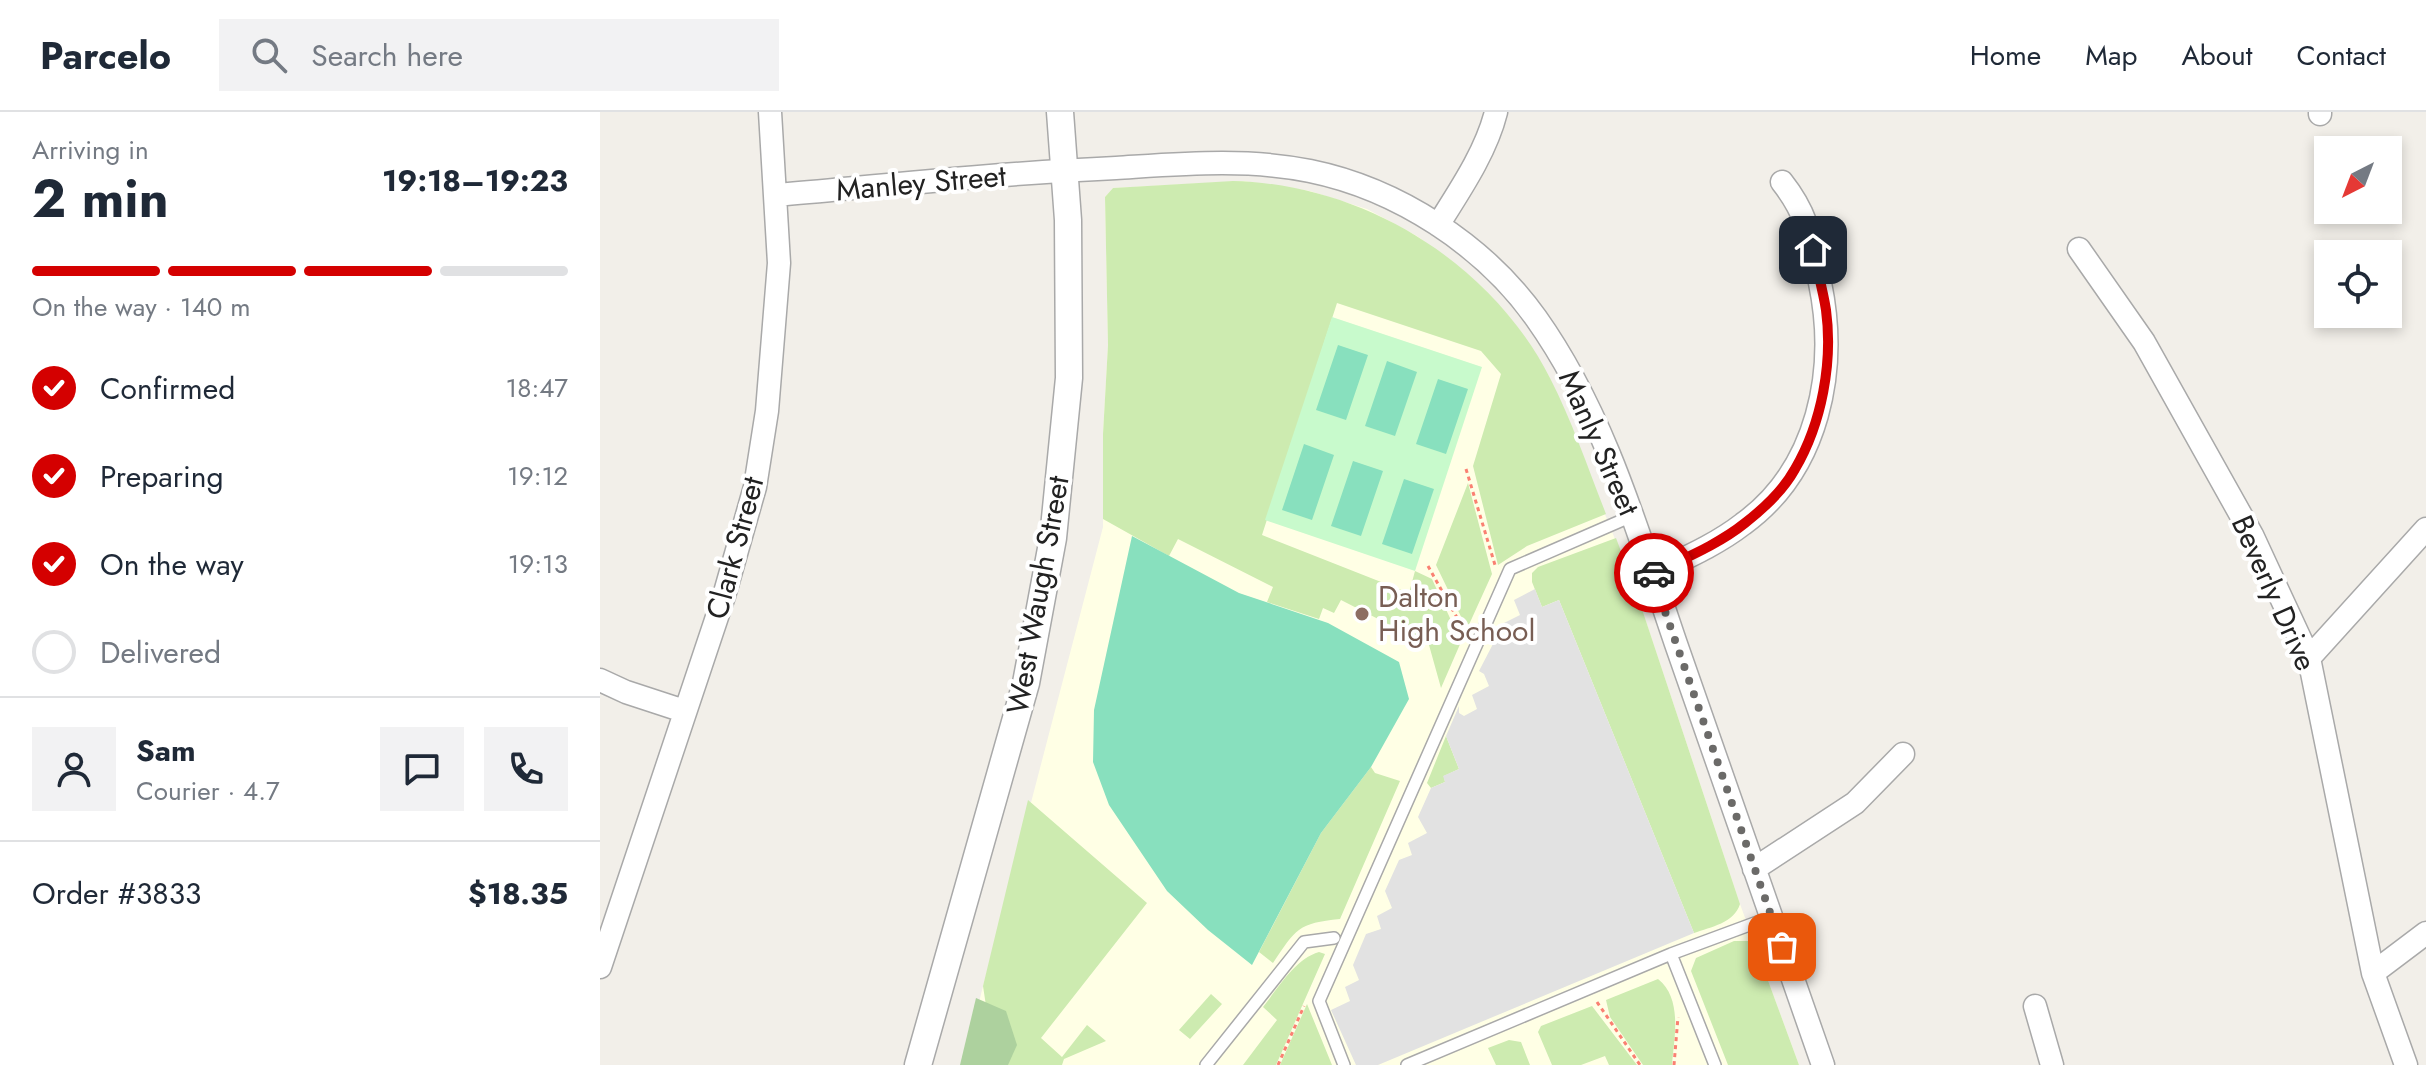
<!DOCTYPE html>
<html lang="en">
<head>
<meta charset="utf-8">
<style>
  :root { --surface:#fff; --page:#f2f2f3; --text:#1f2937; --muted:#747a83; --line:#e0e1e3; --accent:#d40000 }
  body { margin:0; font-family:Jost,sans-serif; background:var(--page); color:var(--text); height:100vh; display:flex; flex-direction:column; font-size:30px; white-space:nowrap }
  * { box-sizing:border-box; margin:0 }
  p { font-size:26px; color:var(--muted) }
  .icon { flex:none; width:44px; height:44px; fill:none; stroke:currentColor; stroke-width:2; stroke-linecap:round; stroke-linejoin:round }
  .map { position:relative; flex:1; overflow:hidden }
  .drawer { display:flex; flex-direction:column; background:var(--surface); width:600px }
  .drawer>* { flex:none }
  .needle { width:52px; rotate:222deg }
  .fabs { position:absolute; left:1714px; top:24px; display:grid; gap:16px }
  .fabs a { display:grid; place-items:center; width:88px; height:88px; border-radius:0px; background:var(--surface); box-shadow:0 4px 12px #0003; font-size:40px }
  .pin { position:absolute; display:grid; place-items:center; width:68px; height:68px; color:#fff; margin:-34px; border-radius:16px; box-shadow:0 4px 12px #0006 }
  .courier { position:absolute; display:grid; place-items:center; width:80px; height:80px; margin:-40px; border:6px solid #d40000; border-radius:50%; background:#fff; color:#222; box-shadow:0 2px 10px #0007 }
  .headline em { font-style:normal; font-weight:700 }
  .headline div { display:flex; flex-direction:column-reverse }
  .headline { display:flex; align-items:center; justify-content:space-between; height:136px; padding:0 32px }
  h1 { font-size:52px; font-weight:700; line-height:60px }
  .bar { display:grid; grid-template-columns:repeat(4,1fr); gap:12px 8px; align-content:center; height:96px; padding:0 32px }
  .bar i { height:10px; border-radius:6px; background:var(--line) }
  .bar .on { background:var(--accent) }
  .bar p { grid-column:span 4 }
  .line { display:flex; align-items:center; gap:20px; padding:0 32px; border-top:2px solid var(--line) }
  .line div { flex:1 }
  .round { display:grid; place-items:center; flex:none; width:84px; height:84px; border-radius:0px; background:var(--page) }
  ol { padding:0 32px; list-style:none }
  li { display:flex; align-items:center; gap:24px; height:88px }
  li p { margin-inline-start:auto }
  li .icon { padding:8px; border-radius:50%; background:var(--accent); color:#fff; stroke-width:4 }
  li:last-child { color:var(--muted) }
  li i { width:44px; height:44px; border:4px solid var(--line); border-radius:50% }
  header { display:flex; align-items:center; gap:48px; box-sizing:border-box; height:112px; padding:0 40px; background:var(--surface); border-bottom:2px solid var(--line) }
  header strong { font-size:38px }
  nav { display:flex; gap:44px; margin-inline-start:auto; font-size:28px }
  .search { width:560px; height:72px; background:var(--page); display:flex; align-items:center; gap:20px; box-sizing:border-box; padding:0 28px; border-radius:0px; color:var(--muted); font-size:30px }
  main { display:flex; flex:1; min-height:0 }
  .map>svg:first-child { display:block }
  .education { fill:#ffffe5 }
  .grass { fill:#cdebb0 }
  .forest { fill:#add19e }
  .park { fill:#c8facc }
  .pitch { fill:#88e0be }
  .parking { fill:#e2e2e2 }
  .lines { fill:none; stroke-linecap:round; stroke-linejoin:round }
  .service-casing { stroke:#a9a9a9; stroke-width:14 }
  .minor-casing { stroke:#a9a9a9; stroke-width:25 }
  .tertiary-casing { stroke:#a9a9a9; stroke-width:29 }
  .path { stroke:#fa8072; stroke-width:3; stroke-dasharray:4 4; stroke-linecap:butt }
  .service { stroke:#fff; stroke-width:11 }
  .minor { stroke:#fff; stroke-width:22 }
  .tertiary { stroke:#fff; stroke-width:26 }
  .done { stroke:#6b6a68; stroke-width:8; stroke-dasharray:0 14.4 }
  .route { stroke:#d40000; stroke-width:10 }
  .education-dot { fill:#8d6e63; stroke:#fff; stroke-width:3 }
  .labels { text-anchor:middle; stroke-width:8; stroke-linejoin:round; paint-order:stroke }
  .street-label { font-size:30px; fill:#222; stroke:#fff }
  .education-label { font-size:30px; fill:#785e54; stroke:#fff; text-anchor:start }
</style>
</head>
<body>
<header>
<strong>Parcelo</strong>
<div class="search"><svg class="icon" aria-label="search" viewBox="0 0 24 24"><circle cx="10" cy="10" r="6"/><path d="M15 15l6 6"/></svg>Search here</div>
<nav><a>Home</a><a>Map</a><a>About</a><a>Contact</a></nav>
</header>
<main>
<section class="drawer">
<div class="headline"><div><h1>2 min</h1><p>Arriving in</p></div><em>19:18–19:23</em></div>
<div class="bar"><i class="on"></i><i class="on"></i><i class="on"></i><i></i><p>On the way · 140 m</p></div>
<ol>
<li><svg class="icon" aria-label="check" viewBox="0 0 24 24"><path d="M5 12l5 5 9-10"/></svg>Confirmed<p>18:47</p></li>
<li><svg class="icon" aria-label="check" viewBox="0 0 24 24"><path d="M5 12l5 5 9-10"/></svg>Preparing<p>19:12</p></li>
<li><svg class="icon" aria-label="check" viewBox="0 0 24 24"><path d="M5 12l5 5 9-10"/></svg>On the way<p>19:13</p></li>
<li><i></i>Delivered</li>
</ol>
<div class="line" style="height:144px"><a class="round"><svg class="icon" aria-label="person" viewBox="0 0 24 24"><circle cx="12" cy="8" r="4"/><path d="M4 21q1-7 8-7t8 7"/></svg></a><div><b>Sam</b><p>Courier · 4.7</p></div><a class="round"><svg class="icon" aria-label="chat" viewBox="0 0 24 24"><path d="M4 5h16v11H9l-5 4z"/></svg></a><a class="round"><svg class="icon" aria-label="phone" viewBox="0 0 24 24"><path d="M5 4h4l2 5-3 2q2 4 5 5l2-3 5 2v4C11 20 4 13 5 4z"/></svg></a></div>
<div class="line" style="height:104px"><div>Order #3833</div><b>$18.35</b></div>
</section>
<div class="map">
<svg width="1826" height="953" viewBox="0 0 1826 953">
  <rect width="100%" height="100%" fill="#f2efe9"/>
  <path class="education" d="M644 69 710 79 767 97 817 124 862 157 885 178 909 204 949 264 1036 479 1140 792 1199 953H365L381 882 503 415V322L508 233 505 85 513 76Z"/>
  <path class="grass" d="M633 69C763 72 891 150 950 266 972 309 988 356 1006 402L927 434 898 453 873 354 901 262 881 239 737 191 662 423 809 481 815 459 832 467 861 530 841 576 829 533 741 488 734 501 723 496 719 507 667 490 673 475 578 427 569 444 503 407V322L508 233 505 85 513 76Z
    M868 371 892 462 867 517 836 453Z
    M1016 426 1036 479 1140 792C1134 811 1111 815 1094 821L959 488 942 495 932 470V461L938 455Z
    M846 624 859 657 844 664 845 670 831 676 827 671Z
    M771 655 775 661 800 669 740 807C698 811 696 817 673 851L659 840 721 721Z
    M428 688 547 791 441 926 462 945 487 913 506 929 464 947 462 953H395L383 874Z
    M1134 829H1149L1155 833 1199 953H1128L1091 859 1096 846Z
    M719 840 725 842 676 953H643L677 908 663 895C679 875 695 847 719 840Z
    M1058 867C1083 887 1074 926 1072 953H1043L1010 905 1006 888Z
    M611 882 622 892 590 927 579 918Z
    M707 892 732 953H680Z
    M992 894 1037 953H1009L1005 944 981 953H952L938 920 941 914Z
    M909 928 921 930 930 953H896L888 936Z"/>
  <path class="forest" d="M376 886 406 899 417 933 408 953H360Z"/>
  <path class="park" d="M732 205 882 255 815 459 665 408Z"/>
  <path class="pitch" d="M738 233 768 243 746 308 716 298Z
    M787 249 817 260 795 324 765 314Z
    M838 267 868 277 846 342 816 332Z
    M704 332 734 343 712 408 682 398Z
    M753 349 783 359 761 424 731 414Z
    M804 367 834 377 812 442 782 432Z
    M532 424 639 481 728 511 799 550 809 587 771 655 721 721 652 853 608 818 567 779 509 693 493 650 494 598Z"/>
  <path class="parking" d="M935 477 942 495 959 488 1094 821 778 953H756L731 898 750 889 745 875 759 868 753 853 766 822 781 817 777 804 792 796 785 779 799 748 812 743 808 731 827 721 818 705 831 676 845 670 843 664 859 657 846 624 859 594V601L864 604 877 597 872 583 889 574 884 562 879 559 894 530 908 522 904 511 920 503 914 488Z"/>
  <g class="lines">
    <g class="service-casing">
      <path id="service" d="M606 953 704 830 734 826
        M744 953 719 889 910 457 1032 404
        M807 953 1071 842
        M1115 953 1071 842 1171 805"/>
    </g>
    <g class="minor-casing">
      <path id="minor" d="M1720 2V0
        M177 83C290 73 403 61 516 56 581 52 646 46 710 59 798 77 884 133 936 206 1005 303 1038 421 1076 532 1125 673 1174 813 1223 953
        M838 113C860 78 886 40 896 0
        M1479 137 1544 230 1652 423 1709 546 1773 861 1806 953
        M1052 462C1083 447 1116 433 1143 412 1219 357 1238 258 1220 171 1211 129 1209 104 1182 70
        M1709 546 1826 417
        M0 568 26 580 84 599
        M1154 757 1255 691 1303 642
        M0 855 124 484 155 375 167 299 179 151 170 0
        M1773 861 1826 821
        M1435 894 1452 953"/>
    </g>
    <g class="tertiary-casing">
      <path id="tertiary" d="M318 953 426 571 453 426 469 266 468 108 460 0"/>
    </g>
    <path class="path" d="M866 357 895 453
      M828 454 865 520
      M997 890 1040 953
      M678 953 704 894
      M1074 953 1078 905"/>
    <use href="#service" class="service"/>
    <use href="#minor" class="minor"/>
    <use href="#tertiary" class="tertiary"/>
  </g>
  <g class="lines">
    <path class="done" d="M1054 461 1052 462 1182 835"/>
    <path class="route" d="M1054 461C1085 446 1119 432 1145 411 1163 397 1184 377 1195 357 1222 311 1233 250 1226 198 1223 178 1217 158 1213 138"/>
  </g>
  <circle class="education-dot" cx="762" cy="502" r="8"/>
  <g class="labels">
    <g class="street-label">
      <text transform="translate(321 71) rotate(-5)" y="10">Manley Street</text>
      <text transform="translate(999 331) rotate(66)" y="10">Manly Street</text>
      <text transform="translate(135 436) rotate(-75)" y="10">Clark Street</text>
      <text transform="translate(1674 481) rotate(66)" y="10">Beverly Drive</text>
      <text transform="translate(438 483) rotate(-80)" y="10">West Waugh Street</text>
    </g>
    <g class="education-label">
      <text x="778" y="495">Dalton<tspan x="778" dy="34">High School</tspan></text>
    </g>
  </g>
</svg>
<div class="fabs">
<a><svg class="needle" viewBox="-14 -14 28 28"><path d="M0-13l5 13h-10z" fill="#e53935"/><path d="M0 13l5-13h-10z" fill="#747a83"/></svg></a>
<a><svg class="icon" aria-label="locate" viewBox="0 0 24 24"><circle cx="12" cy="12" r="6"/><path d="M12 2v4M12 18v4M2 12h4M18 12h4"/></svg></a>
</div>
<div class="pin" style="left:1182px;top:835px;background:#ea580c"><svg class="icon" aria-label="bag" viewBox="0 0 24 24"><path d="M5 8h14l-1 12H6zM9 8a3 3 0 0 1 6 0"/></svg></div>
<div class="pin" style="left:1213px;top:138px;background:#1f2937"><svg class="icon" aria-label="home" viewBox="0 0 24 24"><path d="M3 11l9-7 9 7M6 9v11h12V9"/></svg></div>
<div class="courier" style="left:1054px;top:461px"><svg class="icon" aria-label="car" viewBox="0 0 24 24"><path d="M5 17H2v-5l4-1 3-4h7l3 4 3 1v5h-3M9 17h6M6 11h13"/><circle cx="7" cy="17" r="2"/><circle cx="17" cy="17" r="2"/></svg></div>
</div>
</main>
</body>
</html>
